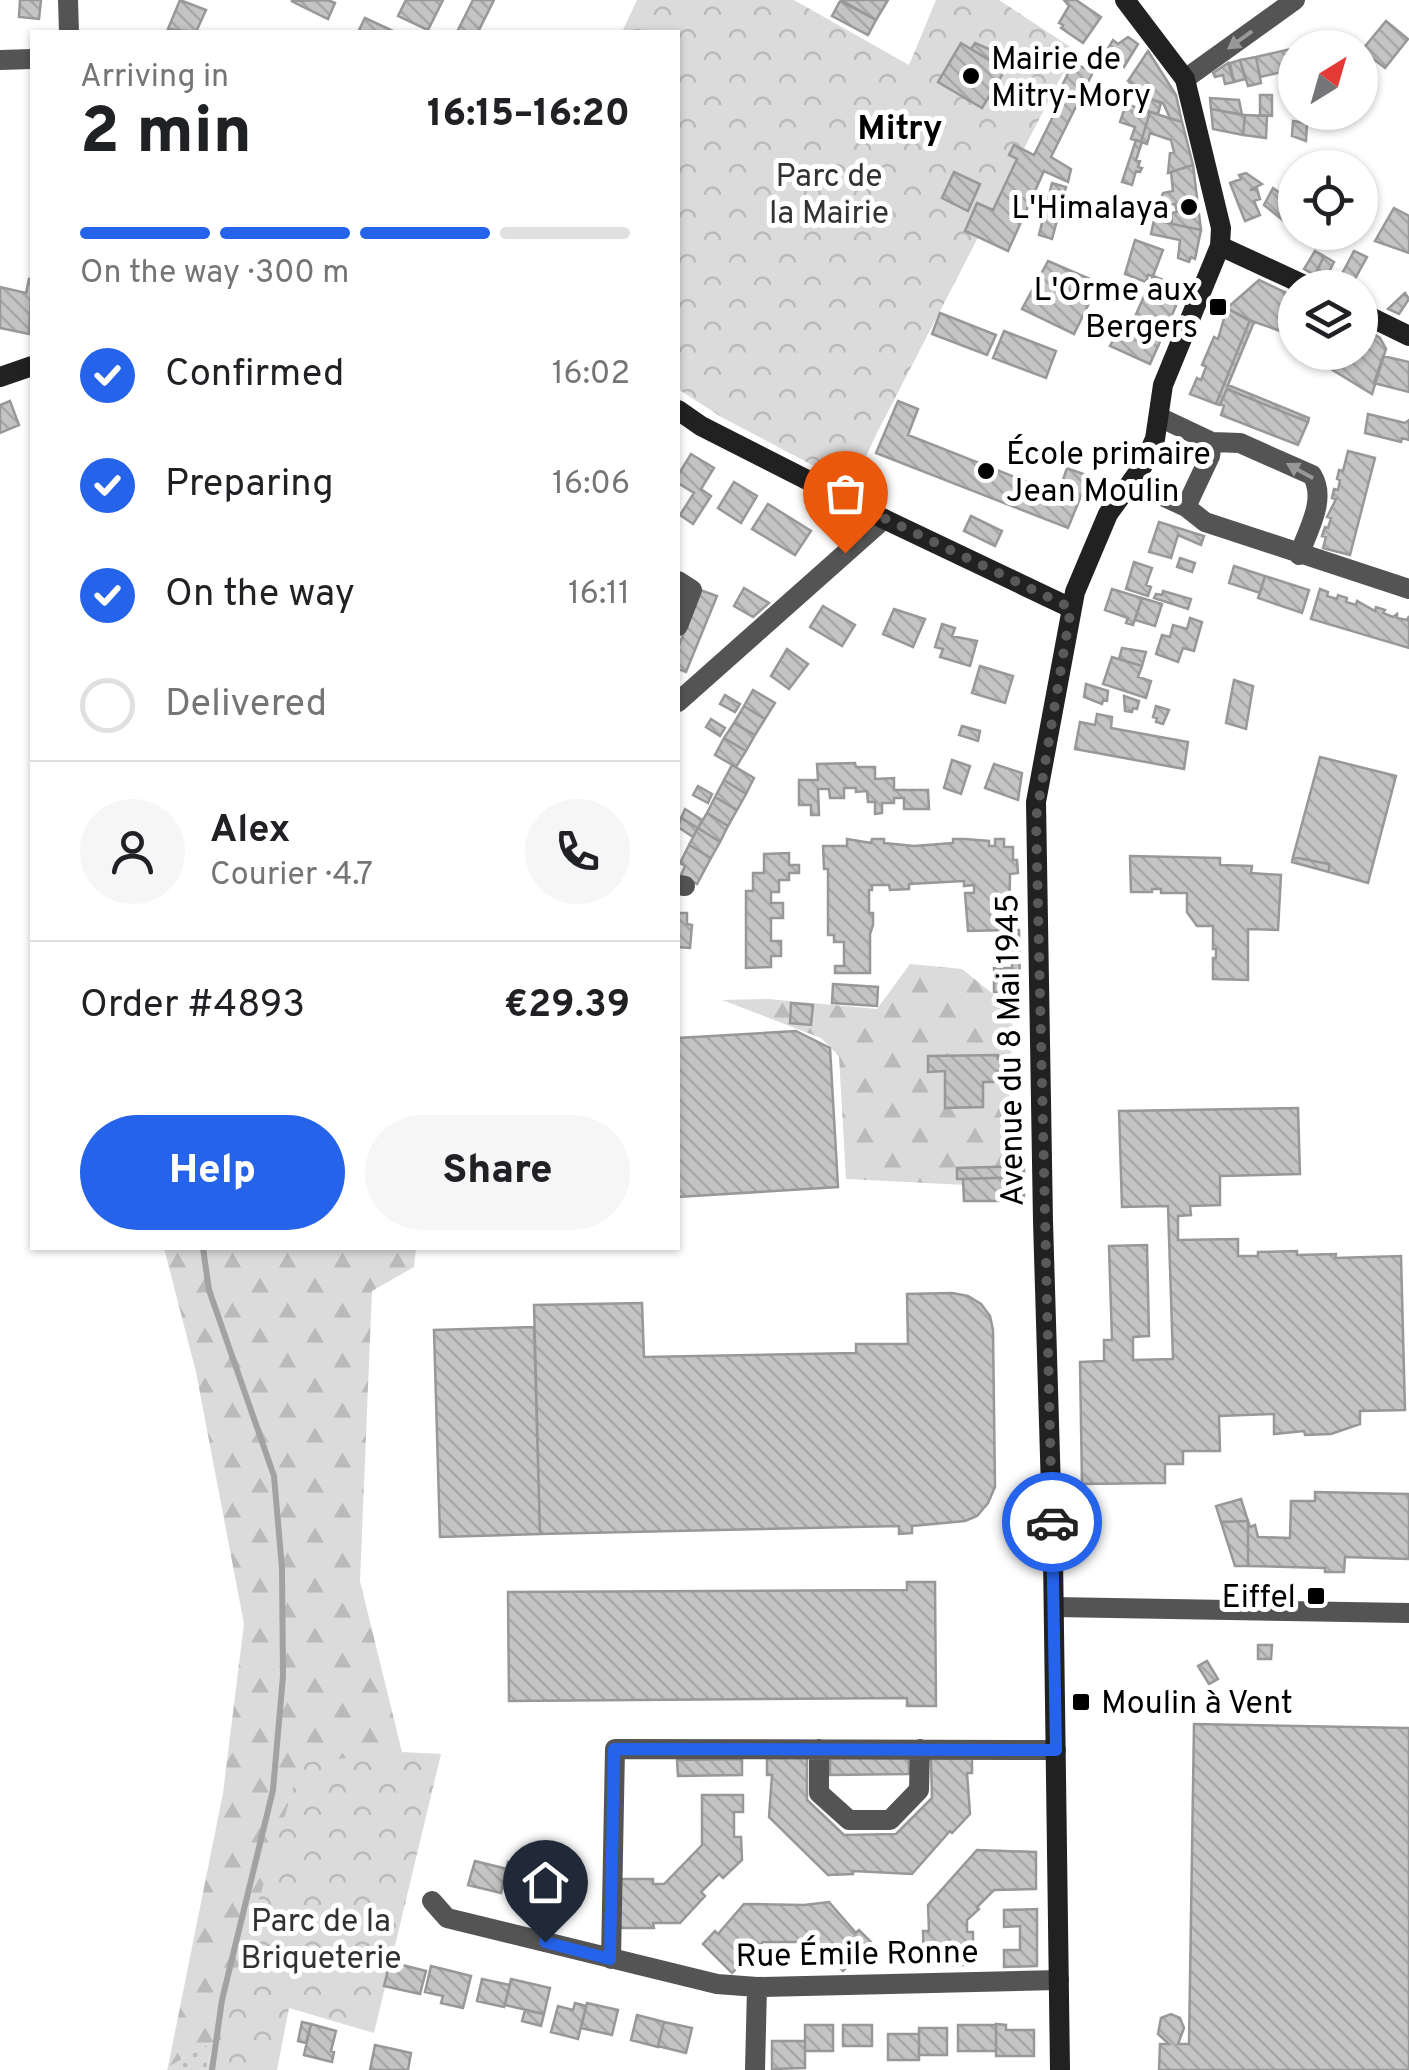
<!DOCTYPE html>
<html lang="en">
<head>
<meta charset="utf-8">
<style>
  :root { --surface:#fff; --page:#f6f6f6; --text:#202124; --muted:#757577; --line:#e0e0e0; --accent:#2563eb }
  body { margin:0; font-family:Overpass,sans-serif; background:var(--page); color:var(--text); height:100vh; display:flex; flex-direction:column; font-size:38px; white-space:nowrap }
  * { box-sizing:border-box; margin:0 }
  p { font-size:32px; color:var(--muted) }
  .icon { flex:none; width:55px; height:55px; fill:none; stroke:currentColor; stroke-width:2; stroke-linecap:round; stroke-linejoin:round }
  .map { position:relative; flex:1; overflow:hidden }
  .details { position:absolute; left:30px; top:30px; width:650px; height:1220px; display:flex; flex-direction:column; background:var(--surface); border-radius:0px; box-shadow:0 2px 8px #0004 }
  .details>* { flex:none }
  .needle { width:65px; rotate:37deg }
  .tools { position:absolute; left:1278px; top:30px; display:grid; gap:20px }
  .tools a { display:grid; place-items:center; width:100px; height:100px; border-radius:50%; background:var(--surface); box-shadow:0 2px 8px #0004; font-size:50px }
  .pin { position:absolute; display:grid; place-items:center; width:85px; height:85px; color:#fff; margin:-102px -42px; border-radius:50% 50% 50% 0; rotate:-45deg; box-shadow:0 0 10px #0007 }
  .pin .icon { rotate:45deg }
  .courier { position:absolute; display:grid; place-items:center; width:100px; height:100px; margin:-50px; border:8px solid #2563eb; border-radius:50%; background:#fff; color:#222; box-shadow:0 2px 12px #0007 }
  .headline em { font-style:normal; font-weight:800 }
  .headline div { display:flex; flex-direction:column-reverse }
  .headline { display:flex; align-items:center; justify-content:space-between; height:170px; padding:0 50px }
  h1 { font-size:65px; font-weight:800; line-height:75px }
  .bar { display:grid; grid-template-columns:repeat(4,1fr); gap:15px 10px; align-content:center; height:120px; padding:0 50px }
  .bar i { height:12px; border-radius:8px; background:var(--line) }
  .bar .current { background:var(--accent) }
  .bar p { grid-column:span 4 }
  .line { display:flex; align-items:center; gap:25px; padding:0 50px; border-top:2px solid var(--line) }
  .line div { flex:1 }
  .round { display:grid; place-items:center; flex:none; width:105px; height:105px; border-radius:52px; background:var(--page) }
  ol { padding:0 50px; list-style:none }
  li { display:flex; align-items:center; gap:30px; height:110px }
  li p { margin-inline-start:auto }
  li .icon { padding:10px; border-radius:50%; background:var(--accent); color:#fff; stroke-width:4 }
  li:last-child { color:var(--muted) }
  li i { width:55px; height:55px; border:5px solid var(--line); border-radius:50% }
  .action { display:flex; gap:20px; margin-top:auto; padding:20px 50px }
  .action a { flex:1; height:115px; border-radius:60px; background:var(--accent); color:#fff; font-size:40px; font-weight:800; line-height:115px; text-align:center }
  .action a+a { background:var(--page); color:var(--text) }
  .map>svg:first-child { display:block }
  .grass { fill:url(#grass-dots) }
  .forest { fill:url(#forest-firs) }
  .park { fill:url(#park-crowns) }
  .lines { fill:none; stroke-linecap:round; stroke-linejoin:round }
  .stream { stroke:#a2a2a2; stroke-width:6 }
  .building { fill:url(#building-back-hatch); stroke:#989898; stroke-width:2.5 }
  .street { stroke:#545454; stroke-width:20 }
  .secondary { stroke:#212121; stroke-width:20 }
  .oneway { fill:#989898 }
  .done { stroke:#595959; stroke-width:10; stroke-dasharray:0 18 }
  .route { stroke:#2563eb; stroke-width:12 }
  .poi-dot { fill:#000; stroke:#fff; stroke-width:4 }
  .labels { text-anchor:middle; stroke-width:10; stroke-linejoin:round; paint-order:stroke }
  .poi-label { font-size:32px; fill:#000; stroke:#fff; text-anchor:start }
  .park-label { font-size:32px; fill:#323232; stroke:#fff }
  .street-label { font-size:32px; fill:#000; stroke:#fff }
  .neighbourhood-label { font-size:35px; font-weight:bold; fill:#000; stroke:#fff }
</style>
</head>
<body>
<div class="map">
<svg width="1409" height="2070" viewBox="0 0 1409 2070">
  <defs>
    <pattern id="grass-dots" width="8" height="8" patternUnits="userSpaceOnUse" patternTransform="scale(2.5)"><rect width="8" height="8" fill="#dbdbdb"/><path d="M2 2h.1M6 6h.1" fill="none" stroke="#bababa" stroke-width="1.8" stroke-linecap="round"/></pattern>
    <pattern id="forest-firs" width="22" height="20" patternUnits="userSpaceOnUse" patternTransform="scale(2.5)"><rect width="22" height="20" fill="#dbdbdb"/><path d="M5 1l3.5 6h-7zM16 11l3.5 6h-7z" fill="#bababa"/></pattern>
    <pattern id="park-crowns" width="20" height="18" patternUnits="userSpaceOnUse" patternTransform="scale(2.5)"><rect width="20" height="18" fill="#dbdbdb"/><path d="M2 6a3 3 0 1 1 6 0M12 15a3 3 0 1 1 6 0" fill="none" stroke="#bababa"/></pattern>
    <pattern id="building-back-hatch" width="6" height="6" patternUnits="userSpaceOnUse" patternTransform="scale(2.5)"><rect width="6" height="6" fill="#c4c4c4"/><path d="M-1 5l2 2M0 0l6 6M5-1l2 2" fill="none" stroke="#a7a7a7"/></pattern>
  </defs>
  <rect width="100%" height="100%" fill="#fff"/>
  <path class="grass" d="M214 2041 206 2070H167L168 2067Z"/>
  <path class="forest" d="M910 964 962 969 1013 1010 1006 1187 846 1179 839 1056 821 1038 722 1000 768 999 877 1009Z
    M164 1248H416L414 1267 372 1291 360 1581 402 1752 357 1768 250 2049 214 2041 168 2067 223 1793 244 1624 196 1372Z"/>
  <path class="park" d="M637 0H794L909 65 936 0H999L1075 50 878 431 852 486 723 418 678 389V32H622Z
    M402 1752 441 1754 374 2033 289 2008 277 2070H206L301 1763Z"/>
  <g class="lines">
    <path class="stream" d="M203 1248 209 1290 274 1476 282 1569 283 1676 273 1790 222 2000 212 2070"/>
  </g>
  <path class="building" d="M20 0H41L39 19 19 17Z
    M180 0 206 10 196 32 168 29Z
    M328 0 335 3 328 19 291 1Z
    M406 0H443L428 30 398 16Z
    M473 0H494L478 32H457Z
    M841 0H888L876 20Z
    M1064 0H1076L1101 17 1083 43 1061 28 1063 25 1059 23 1069 6Z
    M840 1 876 20 868 35 832 16Z
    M365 18 395 32H358Z
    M1386 21 1408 39 1385 68 1362 50Z
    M1128 37 1138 44 1124 67 1104 55 1113 40 1118 44Z
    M961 43 1005 70 982 108 938 82Z
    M975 43 998 53 993 62 971 49Z
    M1295 48V69L1260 77 1256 57Z
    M1148 51 1176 95 1182 122 1170 118 1163 103 1148 98 1128 81Z
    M1256 57 1261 83 1248 86 1240 60Z
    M1240 60 1245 79 1234 82 1230 63Z
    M1073 63 1093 72 1051 157 1071 169 1068 182 1044 171 1008 251 965 231 977 203 993 210 1017 159 1009 155 1014 145 1034 155 1063 96 1058 94Z
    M1228 63 1234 82 1225 84 1223 75 1215 77 1213 73Z
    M1260 95H1272V116L1260 115Z
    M1148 98 1161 103 1158 114 1144 110Z
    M1210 98 1239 100 1242 115 1211 109Z
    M1126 104 1150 112 1141 142 1131 139 1135 127 1120 122Z
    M1211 109 1245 115 1243 135 1213 129Z
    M1150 112 1182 122 1193 165 1168 173 1170 153 1174 152 1171 140 1150 133 1147 144 1141 142Z
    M1245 115 1267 116 1266 138 1243 135Z
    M1293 121 1307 123 1306 141 1292 136Z
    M1136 140 1142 142 1136 160 1140 161 1138 167 1142 168 1140 172 1136 171 1132 185 1122 182Z
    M1193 165 1201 230 1172 224 1171 213 1177 212 1175 204 1158 207 1163 193 1173 191 1171 172Z
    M954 172 980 184 968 211 942 198Z
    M1246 173 1262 184 1250 190 1257 189 1260 199 1254 201 1260 215 1245 221 1230 183 1241 179 1239 175Z
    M1052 183 1066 187 1052 239 1039 235Z
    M1273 188 1295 204V230L1264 205Z
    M1394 208 1409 216V253L1375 241Z
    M1154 220 1201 230 1195 259 1191 257 1189 262 1178 258 1180 240 1151 234Z
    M1135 240 1163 250 1153 276 1148 275 1146 282 1125 274Z
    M1315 251 1324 256 1315 275 1304 269Z
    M1354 251 1367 257 1350 288H1341L1336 285Z
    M1324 256 1334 262 1325 280 1315 275Z
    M1048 261 1099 283 1074 334 1022 309Z
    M1153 276 1184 288 1150 364 1110 346 1116 335 1125 339Z
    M29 279 32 280 29 334 0 328V287L26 293Z
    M1259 280 1295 297V336L1246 319 1227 308Z
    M1405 293 1409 299 1399 314 1388 309Z
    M1227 308 1250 320 1216 404 1190 394 1197 378 1201 380 1206 367 1202 365 1214 337 1218 339Z
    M940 313 996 335 987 355 932 334Z
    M1250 320 1254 322 1228 385 1309 418 1308 422 1227 389 1220 405 1216 404Z
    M1360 326 1380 338 1386 349 1372 394 1326 366 1331 352H1360Z
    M1004 331 1056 351 1046 378 993 358Z
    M1383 356 1409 362V392L1374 383Z
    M1227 389 1308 422 1298 445 1221 415 1224 406 1220 404Z
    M10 401 19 425 0 433V405Z
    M898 401 918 409 908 435 1058 494 1067 468 1089 476 1068 528 876 453Z
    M1368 414 1405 423 1409 420V440L1402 438 1401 442 1365 433Z
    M1348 451 1375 458 1350 555 1323 548 1326 537 1322 536 1325 527 1328 528 1331 518 1327 517 1336 499 1332 498 1334 489 1338 490 1340 480 1337 479 1339 470 1343 471Z
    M691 454 714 468 701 489 711 496 693 524 680 515 694 493 678 483V475Z
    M734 482 757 496 741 523 718 508Z
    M768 504 811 531 795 555 752 529Z
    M971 516 1002 531 995 546 964 531Z
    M1159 522 1204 536 1201 545 1178 535 1171 558 1149 552Z
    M1180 558 1195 563 1192 572 1177 567Z
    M1134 562 1152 568 1146 585 1151 587 1148 596 1126 589Z
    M1234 566 1265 576 1260 593 1229 583Z
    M1265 576 1309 590 1302 613 1258 598Z
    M744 588 769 603 753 617 734 606Z
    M1112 589 1142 598 1133 625 1126 623 1128 618 1105 610Z
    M1320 589 1328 592 1327 596 1337 599 1338 595 1347 598 1346 602 1356 605 1357 601 1375 611 1376 607 1385 610 1383 613 1393 617 1397 614V618L1407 620 1409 616V648L1311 619Z
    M700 590 717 596 686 672 678 669V648Z
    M1163 591 1191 599 1188 609 1154 598 1156 594 1162 595Z
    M1142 598 1162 604 1155 626 1135 620Z
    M823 606 855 625 842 646 810 627Z
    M894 609 925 619 913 647 883 634Z
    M1190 618 1202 622 1194 651 1183 648 1178 662 1156 654 1162 635 1170 637 1173 625 1187 629Z
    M942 624 955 628 952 636 977 641 970 666 940 657 943 649 935 647Z
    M1122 648 1146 652 1142 666 1119 659Z
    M787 649 808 664 789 689 771 676Z
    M1112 657 1142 666 1138 677 1151 681 1146 698 1103 684Z
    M980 666 1013 676 1005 703 972 693Z
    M1234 680 1253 686 1246 729 1226 723Z
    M1086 684 1108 691 1107 701 1103 700 1102 704 1084 697Z
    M753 690 775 703 765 719 744 706Z
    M725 695 740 704 735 712 720 704Z
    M1124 696 1139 701 1137 709 1133 708 1132 712 1125 711Z
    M744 706 765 719 755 735 734 723Z
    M1156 706 1169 710 1163 724 1156 722 1157 718 1153 717Z
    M1097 714 1112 717 1111 728 1188 742 1184 769 1075 749 1080 722 1095 725Z
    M711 719 725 728 720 736 706 727Z
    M734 723 755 735 746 751 724 738Z
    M962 726 980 731 978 741 959 735Z
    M724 738 746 751 736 767 715 755Z
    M1320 757 1396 776 1368 883 1329 872V864L1293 857Z
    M952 760 970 766 961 794 944 788Z
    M855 763 856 767H875V779L894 778V790H928L929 809H904V798H894V803H882V813L875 814V802H868L867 791 856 792V788H844V798H830L829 789H818L819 815H811V805H799V780H818L817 764Z
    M994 764 1022 773 1018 800 985 788Z
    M732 765 754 778 746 794 724 780Z
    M724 780 746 794 737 810 715 797Z
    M698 786 712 794 708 803 693 795Z
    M715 797 737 810 728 826 707 813Z
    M685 809 702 820 698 828 681 818Z
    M707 813 728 826 720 842 698 828Z
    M681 818 698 828 693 837 678 827Z
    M698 828 720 842 711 858 689 845Z
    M847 839 871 843 872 839H884V843L914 846 953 843V839H965L989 841V846H995V839H1004V847H1013V860H1017L1018 873 1010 874 1009 930 968 931 965 893H974V885L964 886V881L909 884V889L890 890 889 885H872V890H869V913H873V925L870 934V973H835V966H844V942H834V935H828V869H824L823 846H847Z
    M689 845 711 858 697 884 681 875 685 866 680 863Z
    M789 853V865H799V873H789V880H779V892H771V903H783V918H771V941H781V956H771V967L746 968V891H753V873H764V854Z
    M1130 856 1220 858V865L1252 866 1251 873 1281 875 1278 930 1248 929V980L1213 979V958H1216V949H1213V926H1197L1187 912V893H1161V889H1152V892H1131Z
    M1293 857 1329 864V872L1292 862Z
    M678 913H687V924L692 925 690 948 678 947Z
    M1006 930H1019L1020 991 994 992V968H1012V949H1006Z
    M833 984 878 987 877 1006 832 1003Z
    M791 1003 813 1005 811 1025 790 1023Z
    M796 1031 830 1048 838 1187 678 1197V1038Z
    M998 1055V1059H1002V1071H998L997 1082H983V1107L945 1108V1071L928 1072V1056Z
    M1298 1108 1300 1174 1220 1176V1205L1190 1206 1191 1215 1178 1216V1240L1238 1239V1256H1258V1252L1297 1251V1255L1336 1254 1335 1258 1401 1256 1405 1410 1360 1411V1424L1331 1434 1305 1435 1304 1431 1274 1434V1414L1219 1416 1220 1451H1183V1464H1165V1483L1082 1484 1080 1362 1104 1361V1340H1112L1109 1246 1147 1245 1149 1336 1133 1337V1360L1173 1359 1168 1206 1122 1207 1119 1111Z
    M1024 1166V1177L957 1179V1168Z
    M1024 1177V1201H964L963 1179Z
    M952 1293 968 1296 981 1304 990 1316 993 1330 995 1487 988 1503 977 1516 965 1521 912 1526V1533L899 1534V1526L540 1534 534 1305 642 1303 644 1357 856 1353V1344H908L907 1294Z
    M534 1327 540 1534 440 1537 434 1330Z
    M1315 1492 1409 1494V1559L1345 1557 1344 1572H1325V1568L1248 1566V1521L1250 1527 1255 1525 1258 1537 1290 1538 1291 1501H1315Z
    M1241 1499 1248 1521 1221 1522 1216 1506Z
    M1248 1521V1566H1235L1221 1522Z
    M907 1582H935L936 1706H907V1698L509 1701 508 1592 907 1590Z
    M1258 1645H1272L1271 1659H1258Z
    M1207 1661 1218 1679 1209 1684 1198 1666Z
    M1194 1724 1409 1728V2070H1159L1160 2044H1169L1158 2034 1161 2018 1171 2014 1180 2018 1184 2028 1178 2044H1189Z
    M972 1756V1773H967L970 1814 952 1833 950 1831 912 1874 853 1871V1874L828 1875 769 1817 772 1775H767V1758H807V1800L844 1835 896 1834 932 1798 931 1757Z
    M909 1757V1774L830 1775V1758Z
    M742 1759V1775L678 1776 677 1760Z
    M702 1795H743V1812H734V1837H741L742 1860 723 1878 719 1874 701 1892 705 1896 680 1923H653L654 1928H619L618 1879H653V1884H664L702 1845Z
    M977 1850 1036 1852V1889L994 1890 977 1907 979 1909 967 1920V1932H973V1965H924L923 1931H929L928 1905Z
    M475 1861 507 1869 501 1893 468 1885Z
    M508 1862 535 1868 529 1894 502 1887Z
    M548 1873 578 1880 572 1904 561 1901 560 1906 541 1901Z
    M829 1902 856 1933 859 1930 871 1942 843 1971 813 1942H763L732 1973 703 1944 715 1931 718 1934 744 1904 804 1905Z
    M1037 1909V1966L1004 1967V1950H1020V1926L1004 1927V1910Z
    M390 1962 426 1971 420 1994 384 1986Z
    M431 1966 471 1976 463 2008 441 2003 443 1996 425 1992Z
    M482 1979 510 1985 504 2007 477 2001Z
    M511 1979 550 1988 544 2014 505 2005Z
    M575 2003 586 2006 578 2039 551 2032 558 2006 573 2010Z
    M587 2003 618 2010 612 2035 581 2028Z
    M525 2010 544 2014 541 2026 522 2021Z
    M637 2015 664 2022 658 2047 631 2040Z
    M302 2022 311 2024 306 2043 298 2041Z
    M664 2022 692 2028 686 2053 658 2046Z
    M311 2024 336 2031 331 2051 334 2052 332 2062 304 2055Z
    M996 2024 1006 2025V2030H1034V2056H996Z
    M805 2025H833V2051H805Z
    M843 2025H872V2046H843Z
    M958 2025H996V2051H958Z
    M919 2028H947V2055H919Z
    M888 2034H919V2060H888Z
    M772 2041H805V2068L772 2069Z
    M375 2045 411 2053 408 2070H370Z"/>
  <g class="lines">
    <path class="street" d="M68 0 69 32
      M0 60 32 59
      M1185 79 1295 0
      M1159 417 1212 442 1240 443 1312 475C1327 499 1308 530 1299 555
      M1132 482 1186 507 1205 522 1409 589
      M1186 507 1210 456 1212 442
      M678 581 692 590 678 626
      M678 702 884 519
      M678 885 685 886
      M1054 1607 1409 1613
      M819 1749V1793L849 1820H890L919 1790 920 1749
      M432 1901 447 1918 717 1984 757 1987 1059 1980
      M611 1959 615 1749 1056 1750
      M755 2070 757 1987"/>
    <path class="secondary" d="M1220 246 1311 288
      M1360 312 1409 336
      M0 377 32 366
      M678 410 701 426 884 519 1071 608
      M1060 2070 1053 1557 1043 1221 1036 802 1075 592 1108 514 1142 467 1155 439 1163 385 1220 246 1221 228 1185 79 1125 0"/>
  </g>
  <defs><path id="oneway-solid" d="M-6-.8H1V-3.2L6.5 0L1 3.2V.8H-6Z" transform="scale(2.5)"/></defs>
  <g class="oneway">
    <use href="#oneway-solid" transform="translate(1240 40) rotate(144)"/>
    <use href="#oneway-solid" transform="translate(1300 471) rotate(-151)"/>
  </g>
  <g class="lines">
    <path class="done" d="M845 553 884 518 1071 608 1036 818 1052 1522"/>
    <path class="route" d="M545 1942 610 1959 614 1749 1056 1750 1052 1522"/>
  </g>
  <g class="poi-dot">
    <circle cx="971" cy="76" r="10"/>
    <circle cx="1189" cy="207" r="10"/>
    <rect x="1208" y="297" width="20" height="20" rx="5"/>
    <circle cx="986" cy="471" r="10"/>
    <rect x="1306" y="1586" width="20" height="20" rx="5"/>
    <rect x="1071" y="1692" width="20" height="20" rx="5"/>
  </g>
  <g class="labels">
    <g class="poi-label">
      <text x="991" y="69">Mairie de<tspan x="991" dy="37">Mitry-Mory</tspan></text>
      <text x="1169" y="218" text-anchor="end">L'Himalaya</text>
      <text x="1198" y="300" text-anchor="end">L'Orme aux<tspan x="1198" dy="37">Bergers</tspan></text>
      <text x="1006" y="464">École primaire<tspan x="1006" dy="37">Jean Moulin</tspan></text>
      <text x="1296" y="1607" text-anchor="end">Eiffel</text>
      <text x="1101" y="1713">Moulin à Vent</text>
    </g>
    <g class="park-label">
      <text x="829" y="186">Parc de<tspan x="829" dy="37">la Mairie</tspan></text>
      <text x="321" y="1931">Parc de la<tspan x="321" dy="37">Briqueterie</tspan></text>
    </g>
    <g class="street-label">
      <text transform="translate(1009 1050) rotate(-91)" y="11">Avenue du 8 Mai 1945</text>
      <text transform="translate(857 1953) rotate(-1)" y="11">Rue Émile Ronne</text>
    </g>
    <g class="neighbourhood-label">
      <text x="900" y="139">Mitry</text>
    </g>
  </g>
</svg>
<div class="tools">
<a><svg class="needle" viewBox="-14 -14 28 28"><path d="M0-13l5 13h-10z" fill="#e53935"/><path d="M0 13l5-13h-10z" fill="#757577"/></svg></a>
<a><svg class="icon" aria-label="locate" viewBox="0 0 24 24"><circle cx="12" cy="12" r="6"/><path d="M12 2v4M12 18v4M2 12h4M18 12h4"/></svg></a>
<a><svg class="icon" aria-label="layers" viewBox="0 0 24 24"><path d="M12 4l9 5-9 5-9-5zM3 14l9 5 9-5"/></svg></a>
</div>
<div class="pin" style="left:845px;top:553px;background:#ea580c"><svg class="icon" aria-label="bag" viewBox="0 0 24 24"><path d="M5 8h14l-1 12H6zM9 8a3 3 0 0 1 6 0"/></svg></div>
<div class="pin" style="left:545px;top:1942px;background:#1f2937"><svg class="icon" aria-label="home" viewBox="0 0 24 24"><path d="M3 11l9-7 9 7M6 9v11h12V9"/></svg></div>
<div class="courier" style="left:1052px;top:1522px"><svg class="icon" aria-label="car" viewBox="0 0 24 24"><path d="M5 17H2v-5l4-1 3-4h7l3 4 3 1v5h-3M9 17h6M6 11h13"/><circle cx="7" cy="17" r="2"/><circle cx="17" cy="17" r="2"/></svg></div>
<section class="details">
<div class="headline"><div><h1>2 min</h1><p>Arriving in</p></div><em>16:15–16:20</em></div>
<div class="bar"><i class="current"></i><i class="current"></i><i class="current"></i><i></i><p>On the way · 300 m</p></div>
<ol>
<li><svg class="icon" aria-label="check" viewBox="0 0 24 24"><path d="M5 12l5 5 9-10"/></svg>Confirmed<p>16:02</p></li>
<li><svg class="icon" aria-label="check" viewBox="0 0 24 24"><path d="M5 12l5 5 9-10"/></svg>Preparing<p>16:06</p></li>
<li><svg class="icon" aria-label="check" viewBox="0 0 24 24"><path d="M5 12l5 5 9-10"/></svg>On the way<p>16:11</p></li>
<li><i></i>Delivered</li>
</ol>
<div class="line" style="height:180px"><a class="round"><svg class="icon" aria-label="person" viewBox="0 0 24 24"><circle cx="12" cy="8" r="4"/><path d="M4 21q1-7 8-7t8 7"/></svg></a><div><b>Alex</b><p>Courier · 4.7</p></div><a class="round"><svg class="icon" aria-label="phone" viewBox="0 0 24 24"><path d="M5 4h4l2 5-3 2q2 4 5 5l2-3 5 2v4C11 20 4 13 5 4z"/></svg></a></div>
<div class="line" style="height:130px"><div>Order #4893</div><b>€29.39</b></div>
<div class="action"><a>Help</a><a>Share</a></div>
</section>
</div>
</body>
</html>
